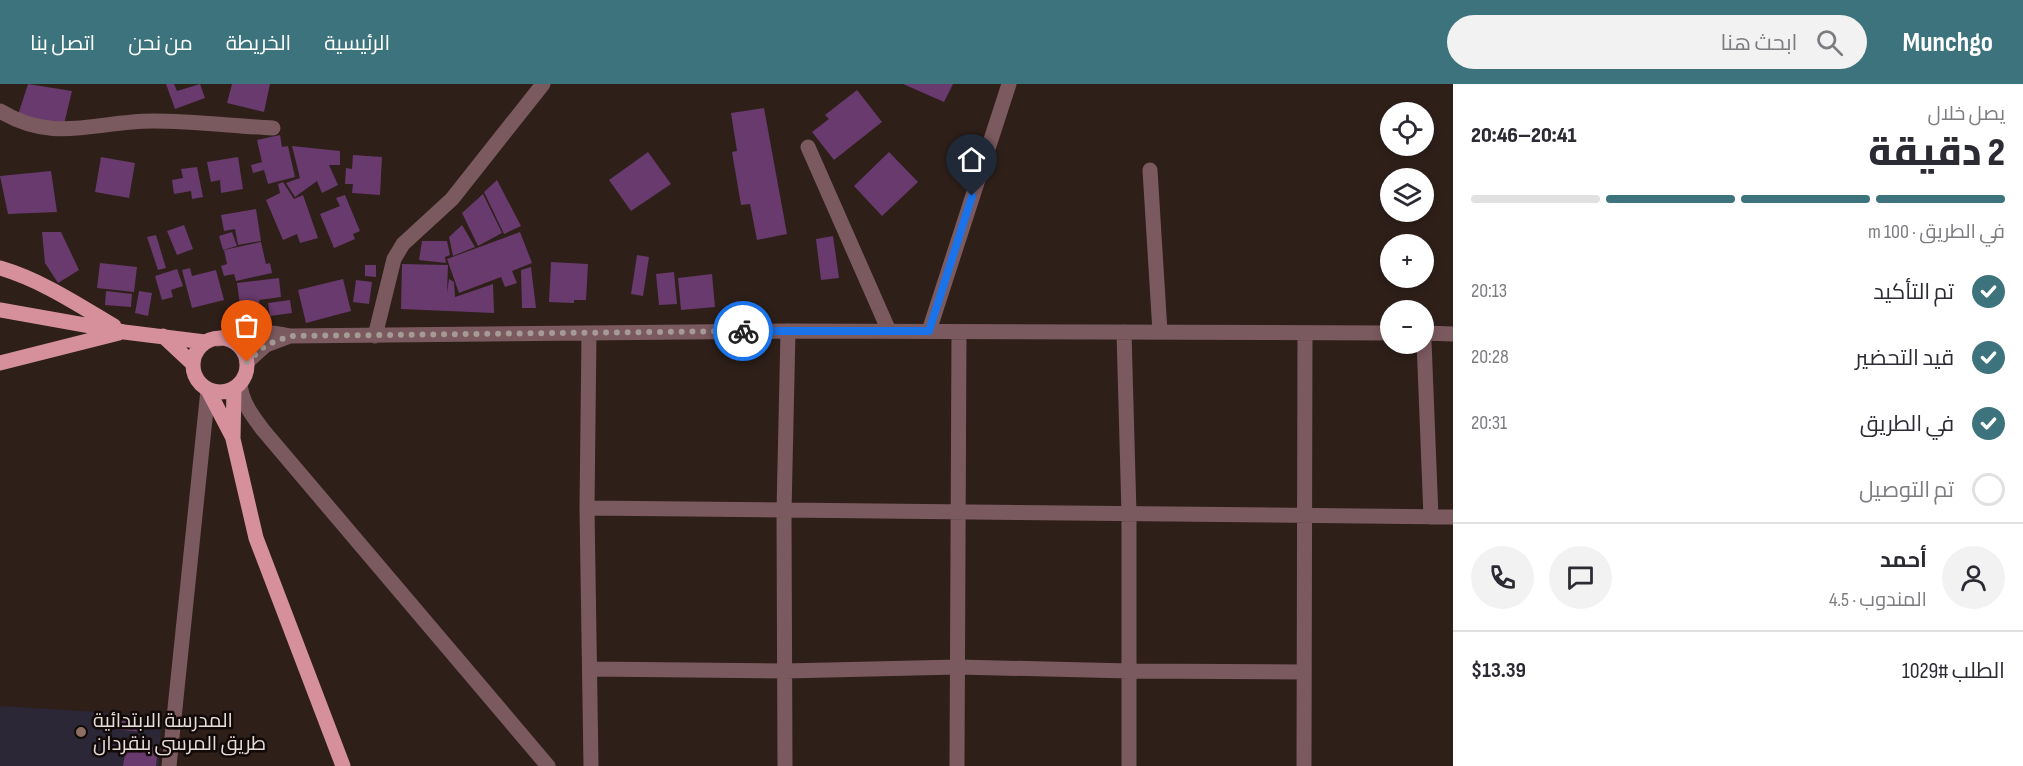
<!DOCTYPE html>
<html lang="ar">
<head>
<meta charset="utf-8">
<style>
  :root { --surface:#fff; --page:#f2f2f3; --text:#2b2b33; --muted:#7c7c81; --line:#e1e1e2; --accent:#3d737c }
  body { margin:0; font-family:"Sofia Sans Condensed",Cairo,sans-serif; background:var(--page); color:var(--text); direction:rtl; height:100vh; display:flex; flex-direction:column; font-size:22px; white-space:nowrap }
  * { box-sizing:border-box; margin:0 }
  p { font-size:20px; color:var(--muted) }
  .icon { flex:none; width:33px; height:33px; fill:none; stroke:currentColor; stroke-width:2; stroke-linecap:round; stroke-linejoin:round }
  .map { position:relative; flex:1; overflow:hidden; direction:ltr }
  .details { display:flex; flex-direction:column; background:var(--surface); width:570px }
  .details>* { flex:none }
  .controls { position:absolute; left:1380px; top:18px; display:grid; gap:12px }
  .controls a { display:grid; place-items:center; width:54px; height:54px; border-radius:50%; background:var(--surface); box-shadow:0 3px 9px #0003; font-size:30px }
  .pin { position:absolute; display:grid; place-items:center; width:51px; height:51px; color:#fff; margin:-62px -26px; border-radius:50% 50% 50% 0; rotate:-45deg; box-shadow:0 0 6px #0007 }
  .pin .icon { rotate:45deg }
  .courier { position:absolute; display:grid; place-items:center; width:60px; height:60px; margin:-30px; border:4px solid #1a73e8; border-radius:50%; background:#fff; color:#222; box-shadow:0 2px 8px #0007 }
  .head em { font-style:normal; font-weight:800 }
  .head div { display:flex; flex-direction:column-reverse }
  .head { display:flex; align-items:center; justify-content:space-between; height:102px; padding:0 18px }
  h1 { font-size:39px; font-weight:800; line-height:45px }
  .bar { display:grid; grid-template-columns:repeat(4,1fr); gap:9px 6px; align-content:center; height:72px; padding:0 18px }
  .bar i { height:8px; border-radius:4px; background:var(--line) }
  .bar .selected { background:var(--accent) }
  .bar p { grid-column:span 4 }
  .line { display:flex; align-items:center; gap:15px; padding:0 18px; border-top:2px solid var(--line) }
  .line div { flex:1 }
  .round { display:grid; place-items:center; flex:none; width:63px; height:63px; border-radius:32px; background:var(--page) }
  ol { padding:0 18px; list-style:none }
  li { display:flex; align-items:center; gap:18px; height:66px }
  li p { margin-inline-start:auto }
  li .icon { padding:6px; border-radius:50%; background:var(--accent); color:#fff; stroke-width:4 }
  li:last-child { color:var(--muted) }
  li i { width:33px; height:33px; border:3px solid var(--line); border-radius:50% }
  header { display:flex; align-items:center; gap:36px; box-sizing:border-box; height:84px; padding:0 30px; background:var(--accent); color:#fff }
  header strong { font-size:28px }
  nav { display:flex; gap:33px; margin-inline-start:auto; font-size:21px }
  .search { width:420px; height:54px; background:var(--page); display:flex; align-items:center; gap:15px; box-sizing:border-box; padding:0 21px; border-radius:33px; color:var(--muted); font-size:22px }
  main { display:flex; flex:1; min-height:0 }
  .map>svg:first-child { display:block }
  .education { fill:#2b2737 }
  .building { fill:#683a6d }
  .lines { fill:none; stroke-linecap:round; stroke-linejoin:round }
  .minor { stroke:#7b5a5f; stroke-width:15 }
  .major { stroke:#d5909b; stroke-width:15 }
  .done { stroke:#a69a95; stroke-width:6; stroke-dasharray:0 10.8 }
  .route { stroke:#1a73e8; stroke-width:8 }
  .education-dot { fill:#8d6e63; stroke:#110a08; stroke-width:2 }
  .labels { text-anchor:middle; stroke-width:5; stroke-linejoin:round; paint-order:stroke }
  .poi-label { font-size:20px; fill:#e7dcd8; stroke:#110a08; text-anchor:start }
</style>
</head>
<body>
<header>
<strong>Munchgo</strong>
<div class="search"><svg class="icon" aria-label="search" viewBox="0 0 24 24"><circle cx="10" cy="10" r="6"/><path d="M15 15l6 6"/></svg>ابحث هنا</div>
<nav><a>الرئيسية</a><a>الخريطة</a><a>من نحن</a><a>اتصل بنا</a></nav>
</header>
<main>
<section class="details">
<div class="head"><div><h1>2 دقيقة</h1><p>يصل خلال</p></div><em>20:41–20:46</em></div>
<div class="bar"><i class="selected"></i><i class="selected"></i><i class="selected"></i><i></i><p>في الطريق · 100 m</p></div>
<ol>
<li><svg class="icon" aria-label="check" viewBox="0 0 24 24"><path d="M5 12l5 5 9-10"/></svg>تم التأكيد<p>20:13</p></li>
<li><svg class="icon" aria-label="check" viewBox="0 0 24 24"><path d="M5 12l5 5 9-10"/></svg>قيد التحضير<p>20:28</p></li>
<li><svg class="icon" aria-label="check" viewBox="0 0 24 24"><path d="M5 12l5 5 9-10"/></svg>في الطريق<p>20:31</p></li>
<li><i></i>تم التوصيل</li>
</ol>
<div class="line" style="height:108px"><a class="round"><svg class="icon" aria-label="person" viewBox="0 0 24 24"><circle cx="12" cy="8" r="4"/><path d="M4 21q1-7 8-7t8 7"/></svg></a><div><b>أحمد</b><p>المندوب · 4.5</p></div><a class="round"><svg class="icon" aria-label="chat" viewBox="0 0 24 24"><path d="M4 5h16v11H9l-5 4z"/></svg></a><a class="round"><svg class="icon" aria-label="phone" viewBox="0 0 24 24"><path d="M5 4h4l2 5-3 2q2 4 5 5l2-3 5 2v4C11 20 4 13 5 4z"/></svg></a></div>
<div class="line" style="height:78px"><div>الطلب #1029</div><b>$13.39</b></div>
</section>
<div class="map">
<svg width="1453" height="682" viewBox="0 0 1453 682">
  <rect width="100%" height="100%" fill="#2e1f19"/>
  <path class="education" d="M0 622 162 632 159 682H0Z"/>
  <path class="building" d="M28 0 72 7 64 40 18 31Z
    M166 0H174L177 7 200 0 205 14 175 25Z
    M232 0H270L264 28 227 19Z
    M903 0H953L944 18Z
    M857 6 882 38 834 76 812 48 829 35 825 31Z
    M764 24 787 150 757 156 750 120 741 121 732 68 737 67 731 29Z
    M280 51 282 63 288 62 295 93 268 100 264 86 253 89 251 81 262 78 257 56Z
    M292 62 340 67V81H329L338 101 322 109 317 97 295 113 286 99 300 94Z
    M648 68 671 100 631 127 609 96Z
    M889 68 918 98 882 132 854 102Z
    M353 71 382 73 380 111 352 109 353 100H345L346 84 352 85Z
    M101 73 135 79 129 114 95 108Z
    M238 73 243 105 221 109 220 96 211 98 207 78Z
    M197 83 203 113 192 115 191 107 174 110 172 96 183 94 181 85Z
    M51 87 57 128 8 130 0 92Z
    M497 96 521 142 504 150 484 108Z
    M283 98 294 115 303 111 318 154 300 159 297 150 283 156 266 116 280 109 278 100Z
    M483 110 502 149 478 162 462 129Z
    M345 111 360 147 353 150 355 155 334 164 320 130 340 122 336 114Z
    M256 125 261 157 238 161 235 145 224 147 221 131Z
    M184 141 193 165 177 171 167 147Z
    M462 141 475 163 453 172 449 153Z
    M42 148H61L79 186 58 199 45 179Z
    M232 148 237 162 223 166 219 152Z
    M520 148 532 179 512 187 517 199 505 203 501 193 459 209 447 175Z
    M156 151 166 184 158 186 147 153Z
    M833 152 839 194 821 196 816 155Z
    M422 157H447L450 171 445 173 446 179 419 176Z
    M261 158 266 180 270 179 272 189 236 197 234 190 224 192 221 182 227 180 224 166Z
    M637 171 649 173 643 212 631 210Z
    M551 178 588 180 586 216H574V219L549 218Z
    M100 179 137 183 134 208 97 204Z
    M402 180 448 181 447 209 449 195 454 198 455 213 493 200 494 229 401 225Z
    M365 181H376V193L365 192Z
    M531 183 536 224H522L521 186Z
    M190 184 192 192 216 186 224 216 192 224 182 186Z
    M177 185 183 202 171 206 173 213 162 216 155 192Z
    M674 188 677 220 659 221 656 190Z
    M712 190 715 223 681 226 678 194Z
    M279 194 281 213 259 216 260 226 241 229 237 199Z
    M343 195 351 227 306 239 298 206Z
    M356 196 372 198 369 220 353 218Z
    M106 207 132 210 131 223 105 221Z
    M139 207 152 209 148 232 135 229Z
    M290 216 292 229 270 232 268 219Z
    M105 633 143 636 142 648 104 644Z
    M127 658 158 664 156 682H123Z"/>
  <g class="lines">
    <path class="minor" d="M0 27C54 60 96 37 153 37 193 37 233 42 273 44
      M808 63 889 247
      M1150 86 1160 248
      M929 247 1009 0
      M1124 248 1129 430V682
      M1424 249 1453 250
      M589 250 587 424 591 682
      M375 252 394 175 403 160 452 115 543 0
      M218 255C243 247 264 246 290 252L788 247 1390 249
      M1424 257 1431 433
      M247 278 266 261 290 252
      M240 300C242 319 252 331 263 346L548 682
      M587 424 1453 433
      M590 585 785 587 958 583 1130 587 1304 588
      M169 682 208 306
      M785 682 784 428 788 247
      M957 682 959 248
      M1304 682 1305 249"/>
    <path class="major" d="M0 184C41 196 77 220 114 242
      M0 226 124 248 205 258
      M163 252 193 280
      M193 281a27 27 0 1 1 54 0a27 27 0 1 1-54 0Z
      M0 279 119 249
      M234 305 233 355 256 454 343 682
      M208 306 232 352"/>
  </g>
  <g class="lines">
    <path class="done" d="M247 278 266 261 290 252 743 247"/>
    <path class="route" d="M743 247H929L972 112"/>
  </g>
  <circle class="education-dot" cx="81" cy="648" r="6"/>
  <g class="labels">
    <g class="poi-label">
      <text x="93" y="643">المدرسة الابتدائية<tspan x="93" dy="23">طريق المرسى بنقردان</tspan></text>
    </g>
  </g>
</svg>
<div class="controls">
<a><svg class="icon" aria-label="locate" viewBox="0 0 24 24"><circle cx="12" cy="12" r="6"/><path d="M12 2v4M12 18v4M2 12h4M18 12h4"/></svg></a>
<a><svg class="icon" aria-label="layers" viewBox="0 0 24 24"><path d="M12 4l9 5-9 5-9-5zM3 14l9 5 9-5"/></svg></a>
<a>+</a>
<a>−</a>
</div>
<div class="pin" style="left:247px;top:278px;background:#ea580c"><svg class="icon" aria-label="bag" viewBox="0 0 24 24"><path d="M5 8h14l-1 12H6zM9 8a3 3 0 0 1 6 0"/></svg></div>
<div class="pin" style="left:972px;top:112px;background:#1f2937"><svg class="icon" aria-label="home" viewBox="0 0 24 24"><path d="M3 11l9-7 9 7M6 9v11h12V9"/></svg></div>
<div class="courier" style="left:743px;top:247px"><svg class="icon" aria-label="bike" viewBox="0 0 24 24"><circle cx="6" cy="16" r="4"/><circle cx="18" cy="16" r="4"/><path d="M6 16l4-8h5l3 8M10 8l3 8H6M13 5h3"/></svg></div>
</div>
</main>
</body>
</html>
